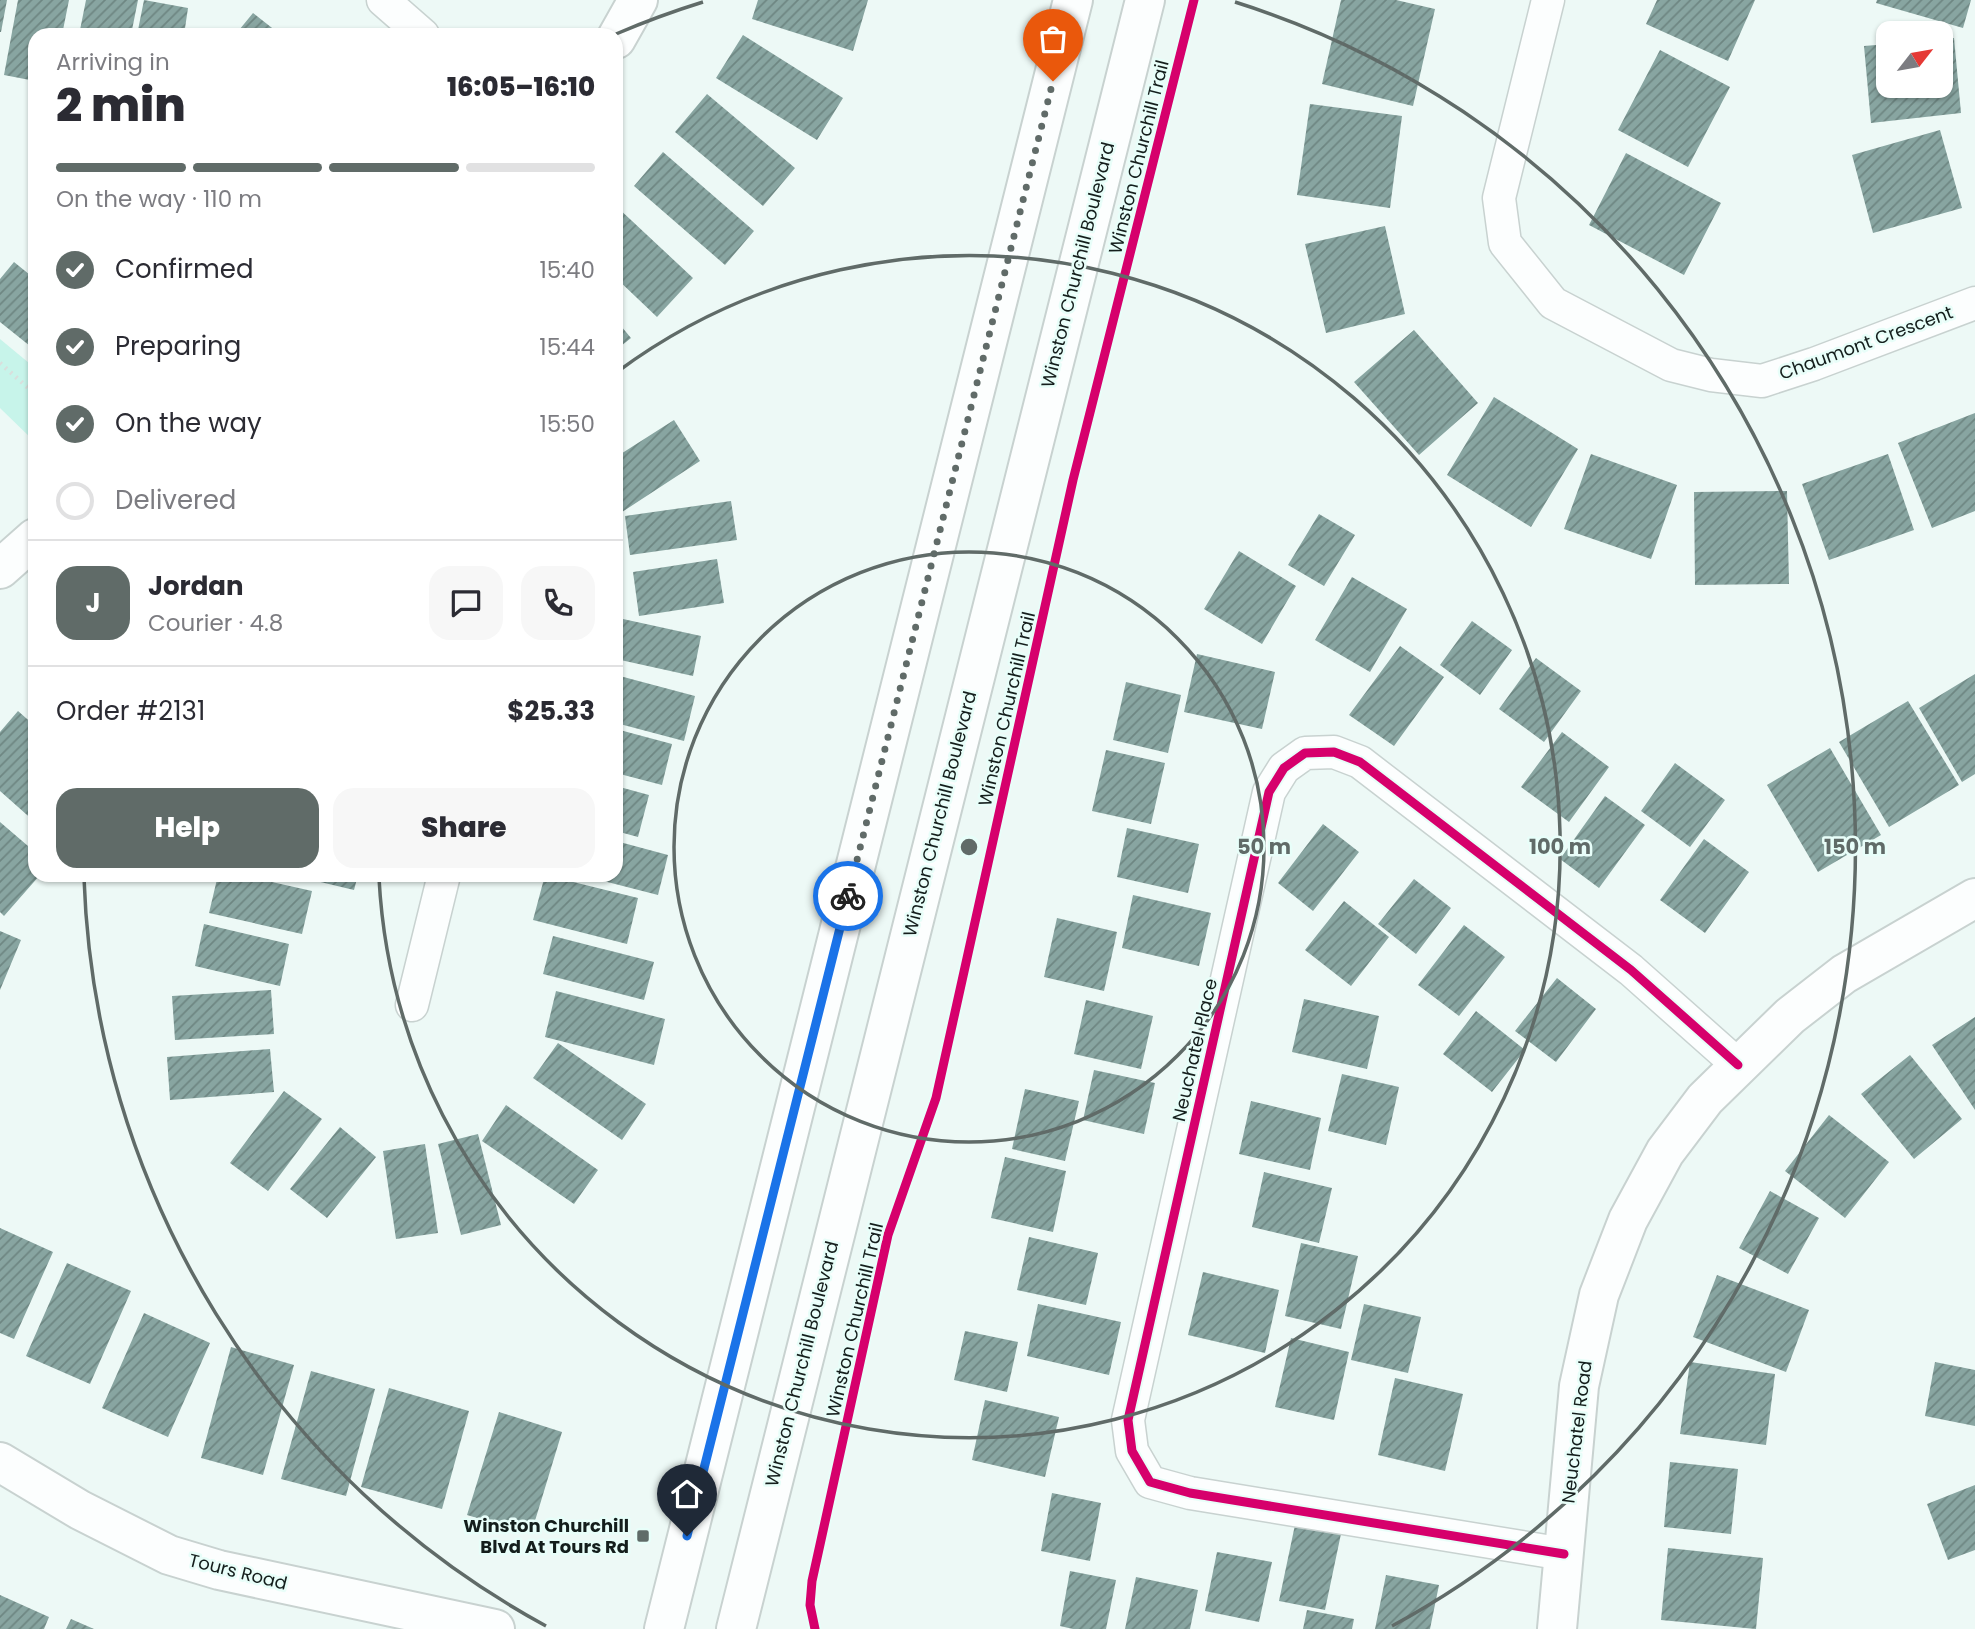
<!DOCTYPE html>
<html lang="en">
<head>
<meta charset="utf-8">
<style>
  :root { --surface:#fff; --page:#f7f7f7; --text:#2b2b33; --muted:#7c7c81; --line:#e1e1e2; --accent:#606b68 }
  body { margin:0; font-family:Poppins,sans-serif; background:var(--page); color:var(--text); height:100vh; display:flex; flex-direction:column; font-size:26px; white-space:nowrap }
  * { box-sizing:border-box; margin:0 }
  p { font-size:23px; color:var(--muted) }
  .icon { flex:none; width:38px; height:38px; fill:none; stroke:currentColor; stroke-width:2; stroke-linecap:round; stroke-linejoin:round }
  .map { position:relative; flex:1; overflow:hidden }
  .sheet { position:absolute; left:28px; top:28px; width:595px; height:854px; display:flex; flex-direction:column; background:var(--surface); border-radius:21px; box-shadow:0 2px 5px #0004 }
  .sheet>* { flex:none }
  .needle { width:46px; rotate:59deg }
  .tools { position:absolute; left:1876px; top:21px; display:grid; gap:14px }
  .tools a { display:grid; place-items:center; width:77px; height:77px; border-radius:14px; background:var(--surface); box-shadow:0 2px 5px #0004; font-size:35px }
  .pin { position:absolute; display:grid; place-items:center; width:60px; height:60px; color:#fff; margin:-72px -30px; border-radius:50% 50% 50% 0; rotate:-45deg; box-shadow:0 0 7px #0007 }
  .pin .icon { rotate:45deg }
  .courier { position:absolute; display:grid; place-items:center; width:70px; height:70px; margin:-35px; border:5px solid #1a73e8; border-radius:50%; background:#fff; color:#222; box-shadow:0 2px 9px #0007 }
  .headline em { font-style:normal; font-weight:800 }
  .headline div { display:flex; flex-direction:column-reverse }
  .headline { display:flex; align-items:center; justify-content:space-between; height:119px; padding:0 28px }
  h1 { font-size:46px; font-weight:800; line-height:52px }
  .bar { display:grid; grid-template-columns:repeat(4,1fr); gap:10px 7px; align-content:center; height:84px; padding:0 28px }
  .bar i { height:9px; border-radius:5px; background:var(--line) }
  .bar .selected { background:var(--accent) }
  .bar p { grid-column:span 4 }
  .line { display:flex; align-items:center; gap:18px; padding:0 28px; border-top:2px solid var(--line) }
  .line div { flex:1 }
  .round { display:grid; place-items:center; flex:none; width:74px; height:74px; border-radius:21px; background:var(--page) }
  ol { padding:0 28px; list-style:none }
  li { display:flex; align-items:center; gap:21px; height:77px }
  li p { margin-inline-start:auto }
  li .icon { padding:7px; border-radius:50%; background:var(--accent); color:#fff; stroke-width:4 }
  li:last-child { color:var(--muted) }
  li i { width:38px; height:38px; border:4px solid var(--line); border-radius:50% }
  .action { display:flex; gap:14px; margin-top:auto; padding:14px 28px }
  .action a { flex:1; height:80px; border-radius:21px; background:var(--accent); color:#fff; font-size:28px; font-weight:800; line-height:80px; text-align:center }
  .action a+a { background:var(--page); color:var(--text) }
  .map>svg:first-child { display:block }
  .green { fill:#c7f4ea }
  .building { fill:url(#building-hatch) }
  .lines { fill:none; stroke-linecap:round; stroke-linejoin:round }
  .minor-casing { stroke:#c8d2d0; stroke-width:35 }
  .tertiary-casing { stroke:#c8d2d0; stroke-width:42 }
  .secondary-casing { stroke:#c8d2d0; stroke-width:42 }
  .path { stroke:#d9dedc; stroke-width:4.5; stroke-dasharray:2 5; stroke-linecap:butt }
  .minor { stroke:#fcfefe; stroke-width:32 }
  .tertiary { stroke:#fcfefe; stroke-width:38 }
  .secondary { stroke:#fcfefe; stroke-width:38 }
  .cycleway-casing { stroke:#e8fef9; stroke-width:13 }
  .cycleway { stroke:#d6006c; stroke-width:9 }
  .done { stroke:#606b68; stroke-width:7; stroke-dasharray:0 12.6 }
  .route { stroke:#1a73e8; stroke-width:9 }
  .ring { fill:none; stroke:#606b68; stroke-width:3.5 }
  .poi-dot { fill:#606b68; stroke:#e8fef9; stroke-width:2.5 }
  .labels { text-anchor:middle; stroke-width:5; stroke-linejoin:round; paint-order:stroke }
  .street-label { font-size:18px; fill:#141e1c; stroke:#e8fef9 }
  .poi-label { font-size:18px; font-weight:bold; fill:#141e1c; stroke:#e8fef9; text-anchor:end }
  .centre { fill:#606b68; stroke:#e8fef9; stroke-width:3.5 }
  .ring-label { font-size:21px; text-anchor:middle; font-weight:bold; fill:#606b68; stroke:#e8fef9; stroke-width:5; stroke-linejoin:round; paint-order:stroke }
</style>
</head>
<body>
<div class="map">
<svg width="1975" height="1629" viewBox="0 0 1975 1629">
  <defs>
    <pattern id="building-hatch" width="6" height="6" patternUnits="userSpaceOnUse" patternTransform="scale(1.75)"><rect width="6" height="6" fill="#88a5a1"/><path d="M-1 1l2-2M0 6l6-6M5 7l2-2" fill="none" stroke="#6e8682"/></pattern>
  </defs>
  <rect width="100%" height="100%" fill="#edf9f6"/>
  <path class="green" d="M0 339 35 368V442L0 408Z"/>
  <path class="building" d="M0 0H7L1 32H0Z
    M18 0H69L62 35H35V81L4 75Z
    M86 0H138L131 35H79Z
    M144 0 188 8 184 35H137Z
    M758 0H868L853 51 752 19Z
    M1341 0H1396L1435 9 1413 106 1322 84Z
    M1657 0H1755L1728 61 1646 24Z
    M1877 0H1971L1963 28 1876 3Z
    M253 13 281 35H235Z
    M743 35 843 98 817 140 716 78Z
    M1954 38 1961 113 1871 123 1864 46 1888 44V86H1941V39Z
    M1660 50 1730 87 1688 167 1618 130Z
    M707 94 795 168 763 206 675 132Z
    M1310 104 1402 116 1390 208 1297 195Z
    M1940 130 1962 208 1873 233 1852 155Z
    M663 152 754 231 725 265 634 186Z
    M1626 153 1721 203 1684 275 1589 225Z
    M616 206 693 278 657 317 616 278Z
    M1385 226 1405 314 1326 333 1305 244Z
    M14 262 35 279V350L0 322V279Z
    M616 320 631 338 616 350Z
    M1414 330 1478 403 1419 455 1354 382Z
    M1494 397 1578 449 1531 527 1447 475Z
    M1975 413V511L1932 528 1898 443Z
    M674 420 700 461 616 516V457Z
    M1591 454 1677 485 1651 559 1564 529Z
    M1888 454 1914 530 1829 560 1802 484Z
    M1787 491 1789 584 1695 585 1694 492Z
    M731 501 737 540 630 555 625 516Z
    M1319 514 1355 535 1324 586 1288 565Z
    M1239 551 1296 586 1262 644 1204 609Z
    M717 559 724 603 639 616 633 572Z
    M1352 577 1407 609 1370 672 1315 640Z
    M623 619 701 636 693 676 616 659Z
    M1472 621 1512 650 1480 695 1440 665Z
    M1400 646 1444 677 1394 746 1349 715Z
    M1197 654 1275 672 1262 729 1184 712Z
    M1536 658 1581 691 1544 742 1499 709Z
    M1975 674V774L1962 782 1919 708Z
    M616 675 695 696 684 741 616 723Z
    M1126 682 1181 695 1168 753 1113 740Z
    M1908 701 1959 785 1889 827 1839 742Z
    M18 711 35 726V822L0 791V732Z
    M616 729 672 744 662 785 616 773Z
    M1562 732 1609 767 1569 822 1521 787Z
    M1830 748 1881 835 1818 872 1767 785Z
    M1106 750 1165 763 1151 824 1092 811Z
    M1675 763 1725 800 1690 847 1641 811Z
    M616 786 649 795 638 837 616 831Z
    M1605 796 1645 825 1599 888 1560 859Z
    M0 822 35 852V875H40L4 916 0 912Z
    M1323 824 1359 852 1313 911 1278 883Z
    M1127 828 1199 844 1188 893 1117 877Z
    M1704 839 1749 872 1705 933 1660 900Z
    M616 841 668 855 658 895 584 876 616 875Z
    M218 875H241L312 891 302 934 209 913Z
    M291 875H358L354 890Z
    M545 875 638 898 627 944 533 920Z
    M1414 879 1451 908 1416 954 1378 924Z
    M1133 895 1211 913 1199 966 1122 948Z
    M1344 901 1389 937 1351 986 1305 950Z
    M1057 918 1117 932 1104 991 1044 977Z
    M204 924 289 944 280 986 195 966Z
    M1464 925 1505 957 1459 1016 1418 985Z
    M0 931 21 940 0 990Z
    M553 936 654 962 644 1000 543 974Z
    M1557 978 1596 1009 1556 1062 1515 1031Z
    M271 990 274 1034 175 1040 172 996Z
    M556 991 665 1019 654 1065 545 1037Z
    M1304 999 1379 1016 1367 1069 1292 1052Z
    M1086 1000 1153 1016 1141 1069 1074 1054Z
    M1476 1011 1525 1050 1492 1092 1443 1054Z
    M1975 1017V1110L1932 1045Z
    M558 1043 646 1104 622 1140 533 1078Z
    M270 1049 274 1092 170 1100 167 1057Z
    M1910 1055 1962 1119 1914 1159 1861 1094Z
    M1094 1070 1155 1083 1144 1134 1083 1120Z
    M1342 1074 1399 1087 1386 1145 1328 1131Z
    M1025 1089 1079 1101 1065 1161 1012 1149Z
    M284 1091 322 1119 268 1191 230 1163Z
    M1251 1101 1321 1118 1310 1170 1239 1154Z
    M506 1105 598 1170 574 1204 482 1141Z
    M1829 1115 1889 1162 1845 1218 1785 1171Z
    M340 1127 376 1157 327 1218 290 1189Z
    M478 1134 501 1225 461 1235 438 1144Z
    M425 1144 438 1233 396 1239 383 1151Z
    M1005 1157 1066 1171 1053 1232 991 1218Z
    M1264 1172 1332 1188 1319 1243 1252 1227Z
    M1770 1191 1819 1218 1788 1274 1739 1248Z
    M0 1228 53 1252 14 1339 0 1333Z
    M1029 1237 1098 1253 1086 1305 1017 1290Z
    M1301 1243 1358 1256 1341 1329 1285 1316Z
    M67 1263 131 1291 90 1384 26 1356Z
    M1203 1272 1279 1290 1265 1353 1188 1335Z
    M1717 1275 1809 1310 1786 1372 1693 1337Z
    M1038 1304 1121 1322 1109 1375 1027 1356Z
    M1364 1304 1421 1317 1408 1373 1351 1360Z
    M144 1313 210 1343 168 1437 102 1408Z
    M965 1331 1018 1342 1007 1392 954 1380Z
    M1291 1338 1349 1352 1334 1420 1275 1407Z
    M231 1347 294 1365 263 1475 201 1458Z
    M1690 1362 1775 1374 1766 1445 1680 1434Z
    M1935 1362 1975 1370V1426L1925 1416Z
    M311 1371 375 1389 346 1496 281 1479Z
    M1395 1378 1463 1394 1445 1471 1378 1455Z
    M389 1388 469 1411 442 1509 361 1487Z
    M985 1400 1059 1417 1045 1477 972 1460Z
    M499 1412 562 1432 531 1534 467 1515Z
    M1670 1462 1738 1469 1731 1534 1664 1527Z
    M1975 1485V1550L1948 1560 1927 1504Z
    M1052 1493 1101 1503 1090 1561 1041 1551Z
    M1296 1520 1342 1529 1325 1610 1279 1601Z
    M1668 1548 1763 1558 1756 1629 1661 1620Z
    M1217 1552 1272 1562 1259 1622 1205 1611Z
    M1070 1571 1116 1580 1106 1629H1073L1060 1626Z
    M1386 1575 1439 1585 1430 1629H1375Z
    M1136 1577 1198 1590 1190 1629H1125Z
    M0 1595 49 1617 44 1629H0Z
    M1307 1610 1354 1619 1352 1629H1303Z
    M71 1619 94 1629H66Z"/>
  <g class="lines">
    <g class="minor-casing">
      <path id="minor" d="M383 0 423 35
        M1548 0 1499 198 1505 243 1553 303 1671 365 1711 375 1762 381 1814 364 1975 303
        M412 1005 444 875
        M1564 1554 1190 1493 1150 1482 1132 1451 1128 1420 1269 792 1284 768 1305 753 1334 752 1360 762 1631 970 1738 1065"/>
    </g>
    <g class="tertiary-casing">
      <path id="tertiary" d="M616 39 638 0
        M0 569 35 538
        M0 1462 80 1510 169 1555 219 1570 495 1629
        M1557 1629 1579 1386 1599 1295 1628 1220 1665 1152 1705 1099 1790 1016 1844 974 1975 898"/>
    </g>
    <g class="secondary-casing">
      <path id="secondary" d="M664 1629 1073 0
        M736 1629 1145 0"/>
    </g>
    <path class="path" d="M0 363 35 394"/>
    <use href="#minor" class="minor"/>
    <use href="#tertiary" class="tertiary"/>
    <use href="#secondary" class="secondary"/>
    <g class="cycleway-casing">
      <path id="cycleway" d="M1564 1554 1190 1493 1150 1482 1132 1451 1128 1420 1269 792 1284 768 1305 753 1334 752 1360 762 1631 970 1738 1065
        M815 1629 810 1605 812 1581 888 1235 936 1098 1073 480 1194 0"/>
    </g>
    <use href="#cycleway" class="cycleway"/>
  </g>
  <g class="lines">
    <path class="done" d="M848 896 1053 81"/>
    <path class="route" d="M687 1536 848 896"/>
  </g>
  <g class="ring">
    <circle cx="969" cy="847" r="295"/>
    <path d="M617 372A591 591 0 1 1 379 878"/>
    <path d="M546 1626A886 886 0 0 1 84 878M616 34A886 886 0 0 1 703 2M1235 2A886 886 0 0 1 1392 1626"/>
  </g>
  <rect class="poi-dot" x="636" y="1529" width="14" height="14" rx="3.5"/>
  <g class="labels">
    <g class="street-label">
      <text transform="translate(1139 157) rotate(-76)" y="6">Winston Churchill Trail</text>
      <text transform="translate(1078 265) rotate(-76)" y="6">Winston Churchill Boulevard</text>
      <text transform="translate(1866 343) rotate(-20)" y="6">Chaumont Crescent</text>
      <text transform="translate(1007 709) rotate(-77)" y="6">Winston Churchill Trail</text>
      <text transform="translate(940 814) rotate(-76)" y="6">Winston Churchill Boulevard</text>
      <text transform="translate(1195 1050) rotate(-77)" y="6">Neuchatel Place</text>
      <text transform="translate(855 1320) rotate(-77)" y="6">Winston Churchill Trail</text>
      <text transform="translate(802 1364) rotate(-76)" y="6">Winston Churchill Boulevard</text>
      <text transform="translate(1577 1432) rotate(-83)" y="6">Neuchatel Road</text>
      <text transform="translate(238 1572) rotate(14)" y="6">Tours Road</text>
    </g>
    <g class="poi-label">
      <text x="629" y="1532">Winston Churchill<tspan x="629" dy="21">Blvd At Tours Rd</tspan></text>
    </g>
  </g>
  <circle cx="969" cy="847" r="10" class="centre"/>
  <g class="ring-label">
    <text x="1264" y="854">50 m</text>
    <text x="1560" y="854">100 m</text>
    <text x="1855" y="854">150 m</text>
  </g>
</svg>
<div class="tools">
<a><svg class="needle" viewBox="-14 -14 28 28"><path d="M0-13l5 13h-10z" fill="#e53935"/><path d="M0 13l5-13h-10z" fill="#7c7c81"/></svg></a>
</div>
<div class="pin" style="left:1053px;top:81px;background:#ea580c"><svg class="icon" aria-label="bag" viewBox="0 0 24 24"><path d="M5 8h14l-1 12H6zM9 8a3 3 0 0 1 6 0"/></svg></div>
<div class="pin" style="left:687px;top:1536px;background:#1f2937"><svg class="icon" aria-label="home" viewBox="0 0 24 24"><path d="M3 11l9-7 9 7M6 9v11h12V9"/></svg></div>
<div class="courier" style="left:848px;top:896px"><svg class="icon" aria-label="bike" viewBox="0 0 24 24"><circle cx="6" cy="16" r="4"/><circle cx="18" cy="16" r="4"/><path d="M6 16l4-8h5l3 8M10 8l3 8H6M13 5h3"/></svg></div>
<section class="sheet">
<div class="headline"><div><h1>2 min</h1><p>Arriving in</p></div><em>16:05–16:10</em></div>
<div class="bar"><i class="selected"></i><i class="selected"></i><i class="selected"></i><i></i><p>On the way · 110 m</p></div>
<ol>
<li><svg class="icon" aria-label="check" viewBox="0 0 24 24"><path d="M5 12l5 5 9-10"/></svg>Confirmed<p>15:40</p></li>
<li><svg class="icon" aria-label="check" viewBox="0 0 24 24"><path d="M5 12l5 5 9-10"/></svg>Preparing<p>15:44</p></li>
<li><svg class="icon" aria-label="check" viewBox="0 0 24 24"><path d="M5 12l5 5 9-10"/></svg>On the way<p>15:50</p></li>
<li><i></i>Delivered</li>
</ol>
<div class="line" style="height:126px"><b class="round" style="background:var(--accent);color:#fff">J</b><div><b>Jordan</b><p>Courier · 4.8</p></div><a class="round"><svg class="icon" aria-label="chat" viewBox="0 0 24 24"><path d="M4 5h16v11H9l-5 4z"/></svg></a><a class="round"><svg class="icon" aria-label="phone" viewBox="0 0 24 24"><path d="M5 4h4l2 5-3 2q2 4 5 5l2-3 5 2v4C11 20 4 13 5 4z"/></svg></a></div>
<div class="line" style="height:91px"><div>Order #2131</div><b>$25.33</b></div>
<div class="action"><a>Help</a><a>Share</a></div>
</section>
</div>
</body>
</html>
